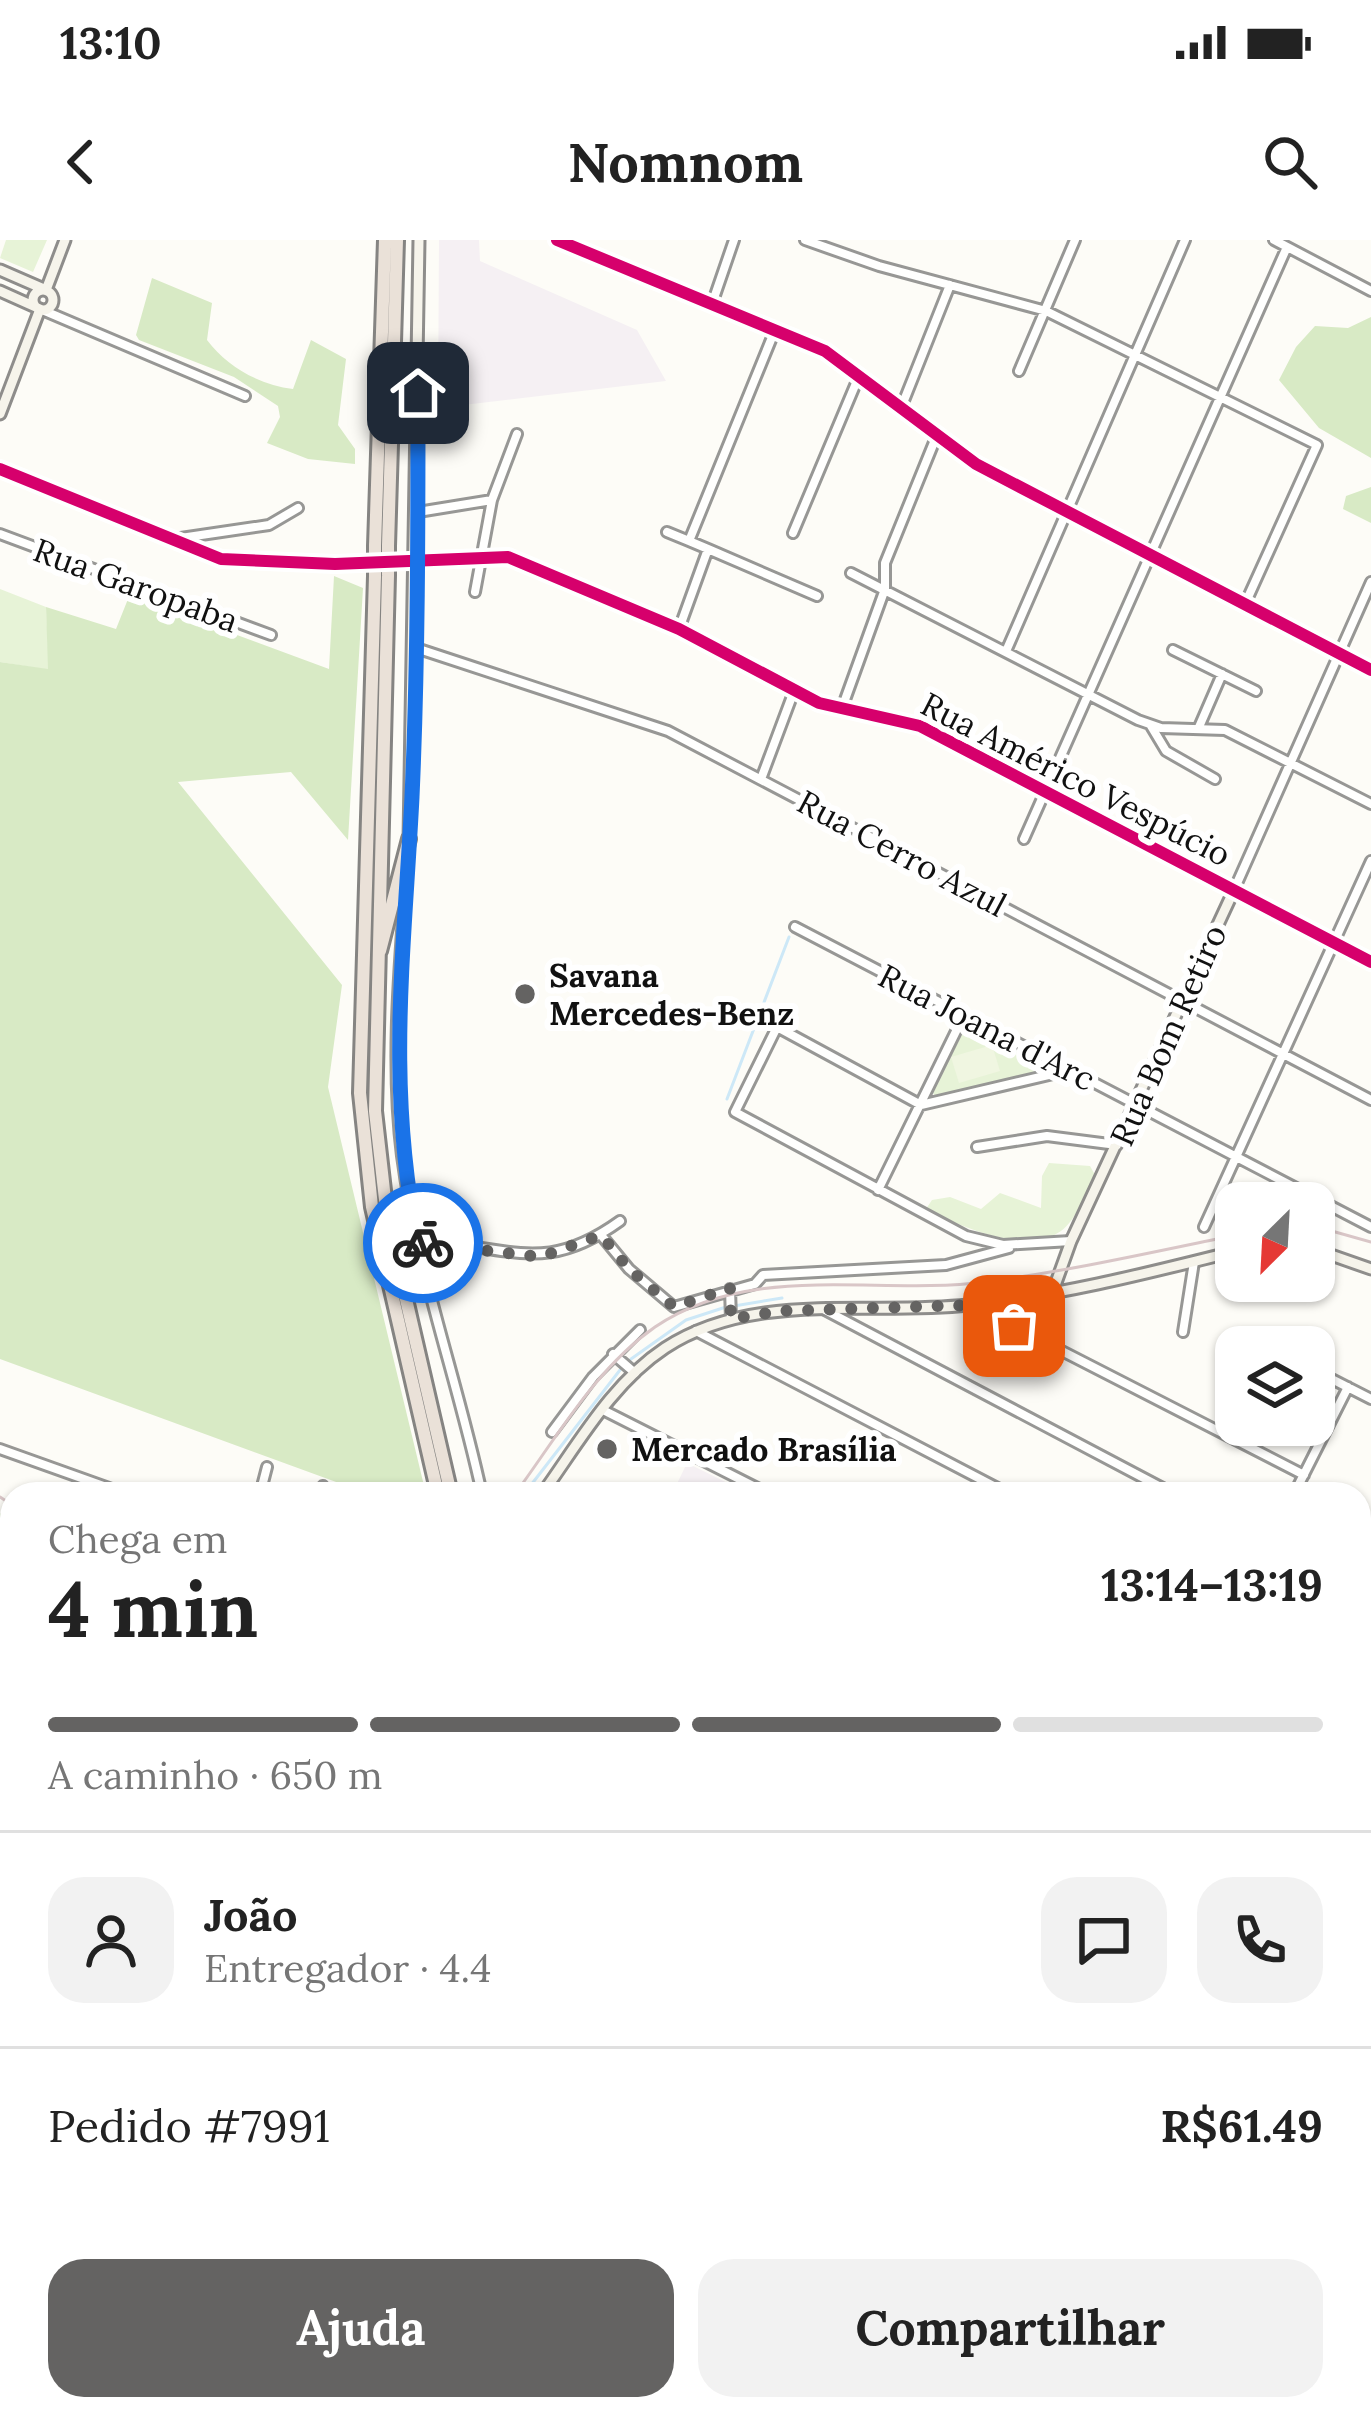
<!DOCTYPE html>
<html lang="pt">
<head>
<meta charset="utf-8">
<style>
  :root { --surface:#fff; --page:#f2f2f2; --text:#222; --muted:#767676; --line:#e0e0e0; --accent:#646362 }
  body { margin:0; font-family:Lora,serif; background:var(--page); color:var(--text); height:100vh; display:flex; flex-direction:column; font-size:45px; white-space:nowrap }
  * { box-sizing:border-box; margin:0 }
  p { font-size:39px; color:var(--muted) }
  .icon { flex:none; width:66px; height:66px; fill:none; stroke:currentColor; stroke-width:2; stroke-linecap:round; stroke-linejoin:round }
  .map { position:relative; flex:1; overflow:hidden }
  .details { position:absolute; left:0px; top:1242px; width:1371px; height:939px; display:flex; flex-direction:column; background:var(--surface); border-radius:36px 36px 0 0; box-shadow:0 3px 9px #0004 }
  .details>* { flex:none }
  .needle { width:78px; rotate:204deg }
  .tools { position:absolute; left:1215px; top:942px; display:grid; gap:24px }
  .tools a { display:grid; place-items:center; width:120px; height:120px; border-radius:24px; background:var(--surface); box-shadow:0 3px 9px #0004; font-size:60px }
  .pin { position:absolute; display:grid; place-items:center; width:102px; height:102px; color:#fff; margin:-51px; border-radius:24px; box-shadow:0 6px 18px #0006 }
  .courier { position:absolute; display:grid; place-items:center; width:120px; height:120px; margin:-60px; border:9px solid #1a73e8; border-radius:50%; background:#fff; color:#222; box-shadow:0 3px 15px #0007 }
  .summary em { font-style:normal; font-weight:700 }
  .summary div { display:flex; flex-direction:column-reverse }
  .summary { display:flex; align-items:center; justify-content:space-between; height:204px; padding:0 48px }
  h1 { font-size:78px; font-weight:700; line-height:90px }
  .bar { display:grid; grid-template-columns:repeat(4,1fr); gap:18px 12px; align-content:center; height:144px; padding:0 48px }
  .bar i { height:15px; border-radius:9px; background:var(--line) }
  .bar .active { background:var(--accent) }
  .bar p { grid-column:span 4 }
  .line { display:flex; align-items:center; gap:30px; padding:0 48px; border-top:3px solid var(--line) }
  .line div { flex:1 }
  .round { display:grid; place-items:center; flex:none; width:126px; height:126px; border-radius:36px; background:var(--page) }
  .primary-button { display:flex; gap:24px; margin-top:auto; padding:24px 48px }
  .primary-button a { flex:1; height:138px; border-radius:36px; background:var(--accent); color:#fff; font-size:48px; font-weight:700; line-height:138px; text-align:center }
  .primary-button a+a { background:var(--page); color:var(--text) }
  .status { display:flex; justify-content:space-between; align-items:center; height:84px; padding:0 60px; background:var(--surface); direction:ltr }
  .status svg { height:33px; fill:currentColor }
  header { display:flex; justify-content:space-between; align-items:center; height:156px; padding:0 48px; background:var(--surface); font-size:54px; font-weight:700 }
  .map>svg:first-child { display:block }
  .industrial { fill:#f5f0f3 }
  .green { fill:#e7f3d7 }
  .forest { fill:#d8eac5 }
  .pitch { fill:#f0f6e1 }
  .lines { fill:none; stroke-linecap:round; stroke-linejoin:round }
  .stream { stroke:#cde8f7; stroke-width:3 }
  .river { stroke:#cde8f7; stroke-width:16 }
  .street-casing { stroke:#979795; stroke-width:14 }
  .secondary-casing { stroke:#8e8d8b; stroke-width:15 }
  .primary-casing { stroke:#858482; stroke-width:16 }
  .highway-casing { stroke:#858482; stroke-width:18 }
  .street { stroke:#fffffe; stroke-width:8 }
  .secondary { stroke:#f6f4eb; stroke-width:9 }
  .primary { stroke:#ede9dc; stroke-width:10 }
  .highway { stroke:#eae1d8; stroke-width:12 }
  .rail { stroke:#d9c6c7; stroke-width:3 }
  .highway-bridge-casing { stroke:#858482; stroke-width:18; stroke-linecap:butt }
  .highway-bridge { stroke:#eae1d8; stroke-width:12 }
  .cycleway-casing { stroke:#fff; stroke-width:20 }
  .cycleway { stroke:#d6006c; stroke-width:12 }
  .done { stroke:#646362; stroke-width:12; stroke-dasharray:0 21.6 }
  .route { stroke:#1a73e8; stroke-width:15 }
  .poi-dot { fill:#646362; stroke:#fff; stroke-width:4.5 }
  .labels { text-anchor:middle; stroke-width:12; stroke-linejoin:round; paint-order:stroke }
  .street-label { font-size:33px; fill:#111; stroke:#fff }
  .poi-label { font-size:33px; font-weight:bold; fill:#111; stroke:#fff; text-anchor:start }
</style>
</head>
<body>
<div class="status"><b>13:10</b><svg viewBox="0 0 49 12"><path d="M0 12V9h3v3zM5 12V6h3v6zM10 12V3h3v9zM15 12V0h3v12zM26 1h20v11H26zM47 4h2v5h-2z"/></svg></div>
<header><svg class="icon" aria-label="back" viewBox="0 0 24 24"><path d="M15 5l-7 7 7 7"/></svg>Nomnom<svg class="icon" aria-label="search" viewBox="0 0 24 24"><circle cx="10" cy="10" r="6"/><path d="M15 15l6 6"/></svg></header>
<div class="map">
<svg width="1371" height="2179" viewBox="0 0 1371 2179">
  <rect width="100%" height="100%" fill="#fdfcf7"/>
  <path class="industrial" d="M439 0H479L480 21 637 90 666 141 438 168Z
    M687 1223 750 1254H672Z"/>
  <path class="green" d="M6 0H47L33 32 0 18Z
    M0 349 46 367 49 430 0 422Z
    M966 786H971L1058 830 937 858 933 853Z
    M1049 923 1090 926 1095 935C1086 951 1077 980 1061 991 1026 1016 959 986 926 969L932 960 950 957 981 969 1000 953 1041 968 1042 936Z"/>
  <path class="forest" d="M152 38 212 63 207 100C227 127 260 145 293 149L311 100 346 119 338 185 355 209V224L308 219 267 203 280 177 278 166 234 137 139 100 136 95Z
    M1371 77V218L1319 188 1279 140 1296 107 1315 86 1348 88Z
    M1371 247V283L1343 269 1346 256Z
    M334 336 363 348 348 600 291 532 178 542 342 745 328 847 426 1254H369L0 1119V422L48 429 46 367 116 389 128 359 134 357 329 429Z
    M0 1273 12 1281V1407L0 1402Z"/>
  <path class="pitch" d="M992 805 1000 831 959 843 951 817Z"/>
  <g class="lines">
    <path class="stream" d="M727 859 789 697
      M734 1066 782 1058
      M631 1119 686 1080 726 1067
      M524 1254 620 1130"/>
    <path class="river" d="M0 1773 10 1775
      M593 2169 597 2179"/>
    <g class="street-casing">
      <path id="street" d="M557 0 825 111 976 224 1371 430
        M805 0 879 26 1046 71 1317 205 1245 364
        M1274 0 1371 51
        M712 64 734 0
        M40 69 245 156
        M1019 131 1075 0
        M901 168 950 45
        M418 272 492 260
        M667 292 689 301
        M793 293 859 136
        M0 294 271 395
        M174 299 269 285 298 268
        M708 309 689 301 775 90
        M851 333 1138 480 1161 488 1225 490 1371 564
        M1371 342 1234 650 1371 722
        M475 352 492 260 517 194
        M679 389 708 309 817 356
        M416 408 668 491 1371 860
        M1007 409 1185 0
        M1173 410 1256 451
        M842 468 885 349V323L937 195
        M1151 486 1166 511 1215 539
        M1199 487 1222 434
        M761 539 794 451
        M1024 599 1287 7
        M407 624C400 721 390 819 402 916 417 1031 458 1141 482 1254
        M795 687 1371 987
        M1070 830 921 865 777 787 735 872 966 996 1003 1005 1071 1001
        M977 907 1047 896 1117 905
        M878 950 964 775
        M1204 987 1371 621
        M601 995 629 1029 674 1067 755 1044 763 1035 946 1025 1009 1008
        M418 1004C505 1000 538 1040 620 981
        M730 1049 731 1079
        M974 1066 1304 1235
        M825 1070 1174 1254
        M696 1091 1009 1254
        M1183 1092 1194 1022
        M1253 1099 1270 1107
        M613 1114 635 1133
        M1314 1130 1371 1159
        M603 1170 769 1254
        M552 1192 593 1137 640 1090
        M0 1209 126 1254
        M323 1246 324 1254
        M260 1254 267 1227
        M1294 1254 1348 1147
        M1359 1380 1371 1356
        M0 1414 12 1418
        M1359 1554 1371 1560
        M1359 1635 1371 1610
        M1359 1655 1371 1661
        M1359 1673 1371 1679
        M0 1762 12 1766
        M1359 1789 1371 1795
        M0 1857 12 1840
        M1359 1899 1371 1904
        M1368 1959 1371 1953
        M0 2042 12 2043
        M248 2169 270 2178
        M386 2169 398 2175 401 2169
        M405 2169 425 2179
        M953 2169 972 2179
        M75 2179 107 2169
        M490 2179 495 2169"/>
    </g>
    <g class="secondary-casing">
      <path id="secondary" d="M0 30 46 50 65 0
        M33 60a10 10 0 1 1 20 0a10 10 0 1 1-20 0Z
        M0 51 40 69 0 174
        M0 229 221 319 335 324 508 317 679 389 819 463 920 486 1234 650 1071 1001 1053 1051
        M409 599 419 0
        M1314 1009 1371 1029
        M542 1254C578 1204 612 1143 665 1108 754 1050 867 1076 968 1065 1058 1056 1148 1033 1236 1011"/>
    </g>
    <g class="primary-casing">
      <path id="primary" d="M0 1573 12 1577
        M622 2169 624 2179
        M679 2169 681 2179"/>
    </g>
    <g class="highway-casing">
      <path id="highway" d="M375 306 385 0
        M388 306 397 0
        M388 335 375 871 387 977 451 1254
        M375 336 360 853 372 967 438 1254
        M380 711 409 599
        M642 2169 644 2179
        M655 2169 658 2179"/>
    </g>
    <use href="#street" class="street"/>
    <use href="#secondary" class="secondary"/>
    <use href="#primary" class="primary"/>
    <use href="#highway" class="highway"/>
    <path class="rail" d="M1314 986 1371 1002
      M515 1254C557 1197 596 1128 655 1087 752 1021 876 1056 985 1042 1069 1031 1153 1012 1236 995
      M0 1257 12 1265"/>
    <g class="highway-bridge-casing">
      <path id="highway-bridge" d="M388 335V306
        M375 336V306"/>
    </g>
    <use href="#highway-bridge" class="highway-bridge"/>
    <g class="cycleway-casing">
      <path id="cycleway" d="M557 0 825 111 976 224 1371 430
        M0 229 221 319 335 324 508 317 679 389 819 463 920 486 1371 722"/>
    </g>
    <use href="#cycleway" class="cycleway"/>
  </g>
  <g class="lines">
    <path class="done" d="M423 1003 541 1017 601 995 629 1029 674 1067 730 1048 731 1079 780 1071 973 1065 1014 1086"/>
    <path class="route" d="M418 153C418 288 418 422 412 557 404 715 386 845 418 1004L423 1003"/>
  </g>
  <g class="poi-dot">
    <circle cx="525" cy="754" r="12"/>
    <circle cx="607" cy="1209" r="12"/>
  </g>
  <g class="labels">
    <g class="street-label">
      <text transform="translate(136 345) rotate(20)" y="12">Rua Garopaba</text>
      <text transform="translate(1076 539) rotate(27)" y="12">Rua Américo Vespúcio</text>
      <text transform="translate(902 613) rotate(28)" y="12">Rua Cerro Azul</text>
      <text transform="translate(987 787) rotate(27)" y="12">Rua Joana d'Arc</text>
      <text transform="translate(1168 795) rotate(-66)" y="12">Rua Bom Retiro</text>
    </g>
    <g class="poi-label">
      <text x="549" y="747">Savana<tspan x="549" dy="38">Mercedes-Benz</tspan></text>
      <text x="631" y="1221">Mercado Brasília</text>
    </g>
  </g>
</svg>
<div class="tools">
<a><svg class="needle" viewBox="-14 -14 28 28"><path d="M0-13l5 13h-10z" fill="#e53935"/><path d="M0 13l5-13h-10z" fill="#767676"/></svg></a>
<a><svg class="icon" aria-label="layers" viewBox="0 0 24 24"><path d="M12 4l9 5-9 5-9-5zM3 14l9 5 9-5"/></svg></a>
</div>
<div class="pin" style="left:1014px;top:1086px;background:#ea580c"><svg class="icon" aria-label="bag" viewBox="0 0 24 24"><path d="M5 8h14l-1 12H6zM9 8a3 3 0 0 1 6 0"/></svg></div>
<div class="pin" style="left:418px;top:153px;background:#1f2937"><svg class="icon" aria-label="home" viewBox="0 0 24 24"><path d="M3 11l9-7 9 7M6 9v11h12V9"/></svg></div>
<div class="courier" style="left:423px;top:1003px"><svg class="icon" aria-label="bike" viewBox="0 0 24 24"><circle cx="6" cy="16" r="4"/><circle cx="18" cy="16" r="4"/><path d="M6 16l4-8h5l3 8M10 8l3 8H6M13 5h3"/></svg></div>
<section class="details">
<div class="summary"><div><h1>4 min</h1><p>Chega em</p></div><em>13:14–13:19</em></div>
<div class="bar"><i class="active"></i><i class="active"></i><i class="active"></i><i></i><p>A caminho · 650 m</p></div>
<div class="line" style="height:216px"><a class="round"><svg class="icon" aria-label="person" viewBox="0 0 24 24"><circle cx="12" cy="8" r="4"/><path d="M4 21q1-7 8-7t8 7"/></svg></a><div><b>João</b><p>Entregador · 4.4</p></div><a class="round"><svg class="icon" aria-label="chat" viewBox="0 0 24 24"><path d="M4 5h16v11H9l-5 4z"/></svg></a><a class="round"><svg class="icon" aria-label="phone" viewBox="0 0 24 24"><path d="M5 4h4l2 5-3 2q2 4 5 5l2-3 5 2v4C11 20 4 13 5 4z"/></svg></a></div>
<div class="line" style="height:156px"><div>Pedido #7991</div><b>R$61.49</b></div>
<div class="primary-button"><a>Ajuda</a><a>Compartilhar</a></div>
</section>
</div>
</body>
</html>
